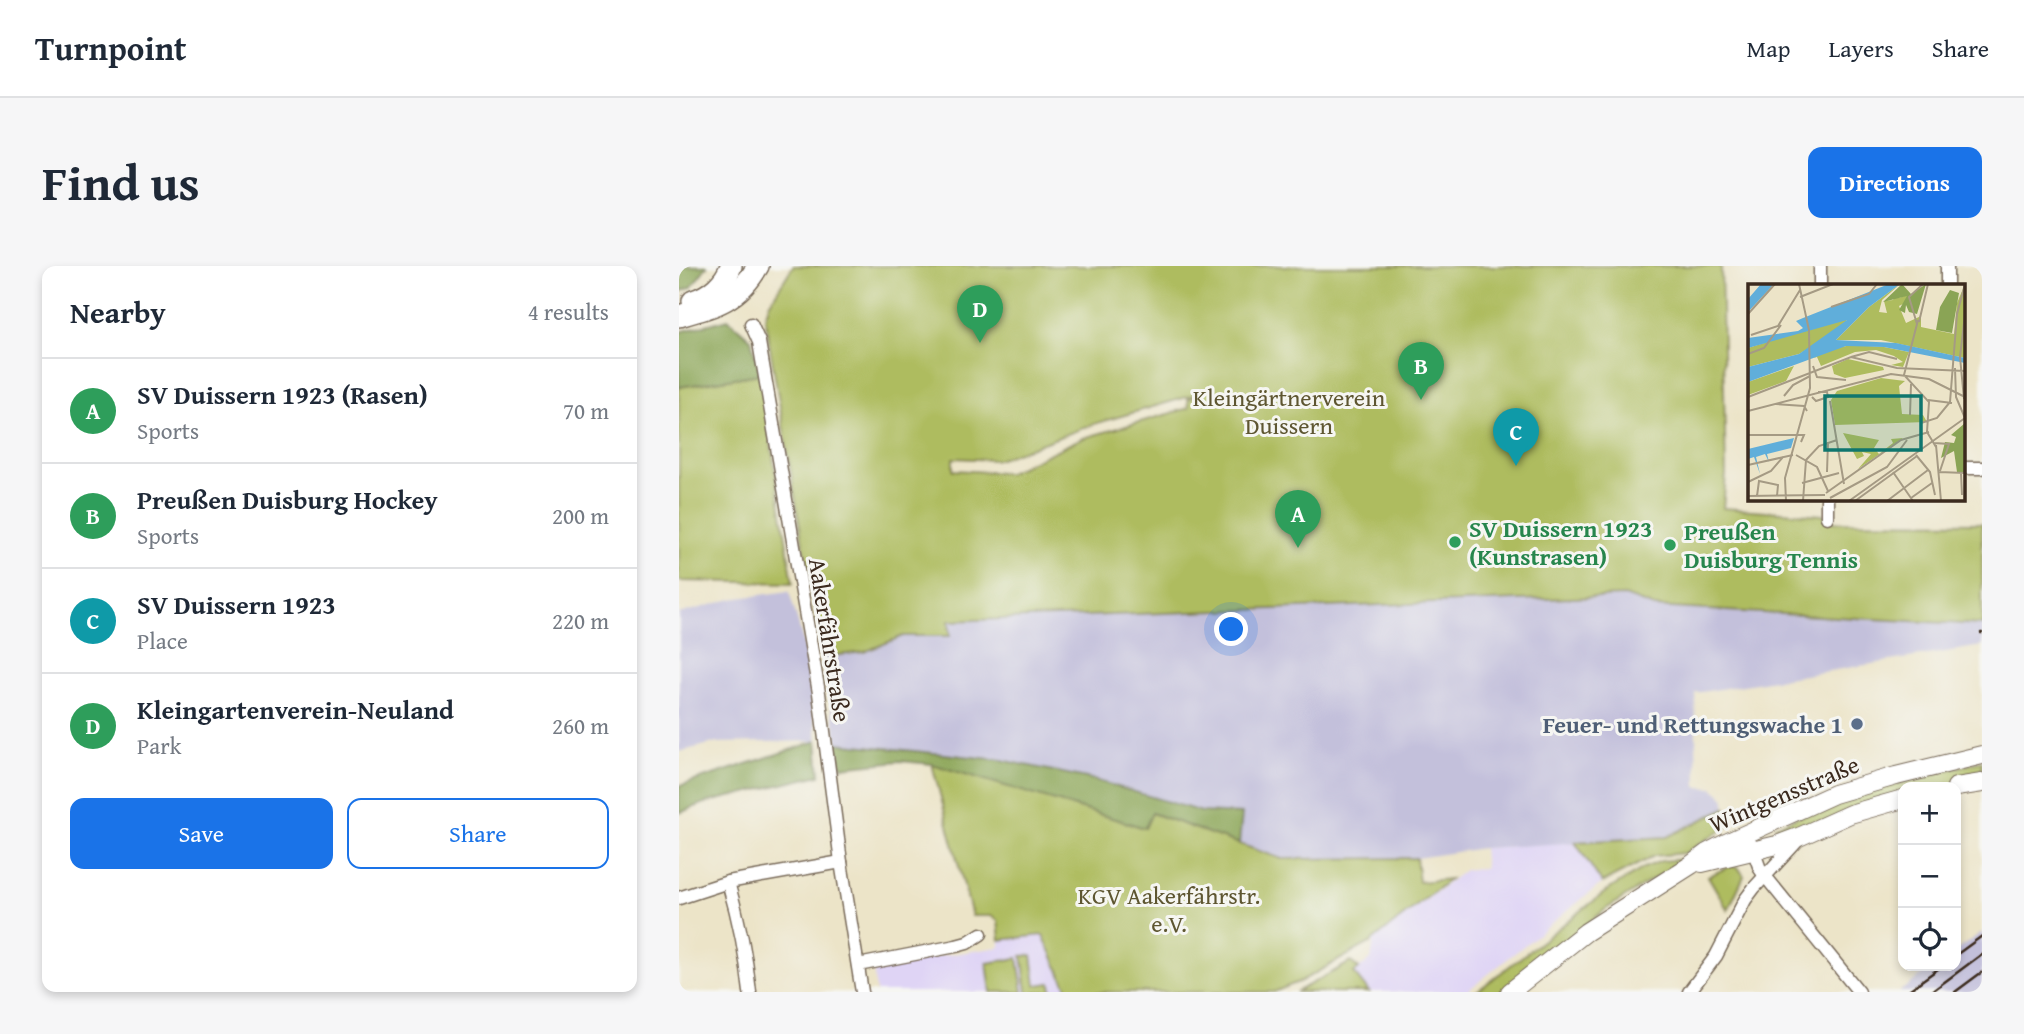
<!DOCTYPE html>
<html lang="en">
<head>
<meta charset="utf-8">
<style>
  body { margin:0; font-family:"Gentium Book Plus",serif; background:#f6f6f7; color:#1f2937 }
  .controls { position:absolute; right:21px; bottom:21px; display:grid; overflow:hidden; border-radius:14px; box-shadow:0 4px 10px #0003 }
  .controls button { width:63px; height:63px; display:grid; place-items:center; padding:0; border:0; border-bottom:2px solid #e0e1e3; background:#fff; color:#1f2937; font:35px sans-serif }
  .you { position:absolute; left:553px; top:364px; width:24px; height:24px; margin:-18px; border:5px solid #fff; border-radius:50%; background:#1a73e8; box-shadow:0 0 0 10px #1a73e833 }
  .badge { display:grid; place-items:center; width:46px; height:46px; border-radius:50%; background:#1a73e8; color:#fff; font-size:23px; font-weight:700 }
  .pin { position:absolute; translate:-50% -58px; filter:drop-shadow(0 2px 4px #0008) }
  .pin::after { content:''; position:absolute; top:37px; width:24px; height:21px; background:inherit; clip-path:polygon(0 0,100% 0,50% 100%) }
  .list { margin:0; padding:0; list-style:none }
  h2 { display:flex; justify-content:space-between; align-items:center; height:91px; margin:0; padding:0 28px; font-size:30px }
  h2 small { font-size:23px; font-weight:400; color:#747a83 }
  .list li { display:grid; grid-template-columns:46px 1fr auto; gap:21px; align-items:center; box-sizing:border-box; height:105px; padding:0 28px; border-top:2px solid #e0e1e3 }
  .list b { display:block; font-size:26px; white-space:nowrap }
  .list p { margin:0; font-size:23px; white-space:nowrap; color:#747a83 }
  .list em { font-size:23px; font-style:normal; color:#747a83 }
  .actions { display:flex; gap:14px; padding:21px 28px }
  .actions a { flex:1; padding:16px 0; border:2px solid #1a73e8; border-radius:14px; text-align:center; font-size:24px; color:#1a73e8 }
  .actions .main { background:#1a73e8; color:#fff }
  .icon { flex:none; width:38px; height:38px; fill:none; stroke:currentColor; stroke-width:2; stroke-linecap:round; stroke-linejoin:round }
  .map { position:relative; flex:none; width:1303px; height:726px; overflow:hidden; border-radius:14px }
  header { display:flex; align-items:center; gap:42px; box-sizing:border-box; height:98px; padding:0 35px; background:#fff; border-bottom:2px solid #e0e1e3 }
  header strong { font-size:33px }
  nav { display:flex; gap:38px; margin-inline-start:auto; font-size:24px }
  .intro { display:flex; align-items:center; justify-content:space-between; box-sizing:border-box; height:168px; padding:0 42px }
  h1 { margin:0; font-size:49px }
  .button { padding:18px 32px; border-radius:14px; background:#1a73e8; color:#fff; font-size:24px; font-weight:700 }
  main { display:flex; gap:42px; padding:0 42px }
  aside { flex:1; background:#fff; border-radius:14px; box-shadow:0 4px 10px #0003 }
  .map>svg:first-child { display:block }
  .built { fill:#dfd4f5 }
  .industrial { fill:#c3c0db }
  .green { fill:#aebc5e; stroke:#74733e; stroke-width:2; fill-rule:evenodd }
  .forest { fill:#8aa455; stroke:#62673a; stroke-width:2 }
  .lines { fill:none; stroke-linecap:round; stroke-linejoin:round }
  .street-casing { stroke:#796b5a; stroke-width:15 }
  .secondary-casing { stroke:#796b5a; stroke-width:20 }
  .highway-casing { stroke:#796b5a; stroke-width:24 }
  .street { stroke:#fff; stroke-width:12 }
  .secondary { stroke:#fff; stroke-width:18 }
  .highway { stroke:#fff; stroke-width:21 }
  .rail { stroke:#3b2a1e; stroke-width:2.5 }
  .leisure-dot { fill:#2e9e5b; stroke:#f6f6f2; stroke-width:2.5 }
  .service-dot { fill:#5c6f8a; stroke:#f6f6f2; stroke-width:2.5 }
  .labels { text-anchor:middle; dominant-baseline:central; stroke-width:6; stroke-linejoin:round; paint-order:stroke }
  .park-label { font-size:24px; fill:#5e5631; stroke:#f6f6f2 }
  .leisure-label { font-size:24px; font-weight:bold; fill:#27864d; stroke:#f6f6f2; text-anchor:start }
  .street-label { font-size:24px; fill:#3b2a1e; stroke:#f6f6f2 }
  .service-label { font-size:24px; font-weight:bold; fill:#4e5e75; stroke:#f6f6f2; text-anchor:end }
  .inset-road { fill:none; stroke:#a59a84; stroke-width:2 }
  .view { fill:#0f766e; fill-opacity:0.15; stroke:#0f766e; stroke-width:3.5 }
  .inset-edge { fill:none; stroke:#3b2a1e; stroke-width:3.5 }
</style>
</head>
<body>
<header>
<strong>Turnpoint</strong>
<nav><a>Map</a><a>Layers</a><a>Share</a></nav>
</header>
<div class="intro"><h1>Find us</h1><a class="button">Directions</a></div>
<main>
<aside>
<h2>Nearby<small>4 results</small></h2>
<ul class="list">
<li><span class="badge" style="background:#2e9e5b">A</span><div><b>SV Duissern 1923 (Rasen)</b><p>Sports</p></div><em>70 m</em></li>
<li><span class="badge" style="background:#2e9e5b">B</span><div><b>Preußen Duisburg Hockey</b><p>Sports</p></div><em>200 m</em></li>
<li><span class="badge" style="background:#0f9aa8">C</span><div><b>SV Duissern 1923</b><p>Place</p></div><em>220 m</em></li>
<li><span class="badge" style="background:#2e9e5b">D</span><div><b>Kleingartenverein-Neuland</b><p>Park</p></div><em>260 m</em></li>
</ul>
<div class="actions"><a class="main">Save</a><a>Share</a></div>
</aside>
<div class="map">
<svg width="1303" height="726" viewBox="0 0 1303 726">
  <rect width="100%" height="100%" fill="#f6f6f2"/>
  <filter id="ink" filterUnits="userSpaceOnUse"><feTurbulence type="fractalNoise" baseFrequency=".0143" numOctaves="2"/><feDisplacementMap in="SourceGraphic" scale="14" xChannelSelector="R" yChannelSelector="G"/><feConvolveMatrix kernelMatrix="1 2 1 2 8 2 1 2 1" color-interpolation-filters="sRGB"/></filter>
  <filter id="wash" filterUnits="userSpaceOnUse"><feTurbulence type="fractalNoise" baseFrequency=".00686" numOctaves="4" result="noise"/><feDisplacementMap in="SourceGraphic" scale="28" xChannelSelector="R" yChannelSelector="G"/><feGaussianBlur stdDeviation="1.57" result="paint"/><feColorMatrix in="noise" values="0 0 0 0 0 0 0 0 0 0 0 0 0 0 0 0 0 1.4 0 .05"/><feComposite in="paint" operator="in"/></filter>
  <g filter="url(#wash)">
    <rect width="100%" height="100%" fill="#ece4c8"/>
    <!-- built -->
    <g class="built">
      <polygon points="896,576 923,617 787,726 690,726 675,706 692,694 695,674 786,604 806,602 804,582"/>
      <polygon points="364,669 390,726 197,726 194,700 321,681 321,674"/>
    </g>
    <!-- industrial -->
    <g class="industrial">
      <polygon points="110,325 128,389 138,475 35,477 0,486 0,348 53,333"/>
      <polygon points="946,330 975,341 1303,359 1303,380 1016,427 1018,521 1034,522 1045,531 1047,542 988,571 804,582 737,592 603,593 491,553 466,562 253,498 221,495 163,501 143,391 185,386 224,370 270,370 270,355"/>
      <polygon points="1303,666 1303,726 1220,726 1256,700 1277,700 1277,685"/>
    </g>
    <!-- green -->
    <g class="green">
      <path d="M 114,0 L 1042,0 L 1047,208 L 1044,242 L 1144,249 L 1151,255 L 1156,256 L 1303,257 L 1303,359 L 975,341 L 946,330 L 270,355 L 271,370 L 224,370 L 185,386 L 143,391 L 86,52 L 90,38 ZM 525,126 L 509,133 L 510,142 L 401,173 L 329,207 L 274,204 L 274,192 L 318,194 L 415,158 Z"/>
      <polygon points="81,108 114,317 0,315 0,121"/>
      <polygon points="1303,495 1303,512 1254,521 1224,521 1224,527 1101,575 1097,560 1158,533"/>
      <polygon points="253,498 466,562 472,547 603,593 737,592 740,616 771,613 691,677 622,715 595,726 390,726 364,669 321,674 319,655 312,650 293,650"/>
      <polygon points="1047,542 1052,558 1006,587 975,590 923,617 896,576 988,571"/>
      <polygon points="1006,593 927,643 822,726 797,726 929,624 965,602 982,595"/>
      <polygon points="1052,600 1059,601 1065,610 1049,644 1029,610"/>
      <polygon points="353,689 357,719 372,717 373,726 348,726 343,690"/>
      <polygon points="339,692 344,726 312,726 308,697"/>
      <polygon points="672,696 680,703 675,707 690,726 617,726"/>
    </g>
    <!-- forest -->
    <g class="forest">
      <polygon points="0,0 28,0 12,22 0,26"/>
      <polygon points="49,53 72,73 81,108 0,121 0,66"/>
      <polygon points="138,475 141,509 26,537 0,547 0,520"/>
      <polygon points="157,477 323,494 412,513 523,546 563,548 560,578 473,547 466,562 253,498 221,495 163,501"/>
    </g>
  </g>
  <g filter="url(#ink)">
    <g class="lines">
      <!-- street casing -->
      <g class="street-casing">
        <g id="street">
          <polyline points="1141,0 1141,19"/>
          <polyline points="1268,19 1268,0"/>
          <polyline points="72,58 80,76 140,427 162,596 183,726"/>
          <polyline points="1284,202 1303,202"/>
          <polyline points="1148,251 1148,233"/>
          <polyline points="1072,578 1081,603 1086,610 1180,726"/>
          <path d="M 49,616 C 60,654 67,687 71,726"/>
          <polyline points="0,632 49,616 162,596"/>
          <polyline points="179,699 277,680 288,677 302,668"/>
          <polyline points="1010,726 1037,690 1066,634 1075,622 1122,571"/>
        </g>
      </g>
      <!-- secondary casing -->
      <g class="secondary-casing">
        <g id="secondary">
          <polyline points="1277,521 1303,517"/>
          <polyline points="1023,597 1098,579 1122,570 1171,548 1224,533"/>
          <polyline points="831,726 907,666 1012,599 1028,587 1047,577 1155,528 1217,510 1303,489"/>
        </g>
      </g>
      <!-- highway casing -->
      <g class="highway-casing">
        <g id="highway">
          <path d="M 14,35 C 31,30 46,17 52,0"/>
          <path d="M 0,50 C 36,40 60,34 79,0"/>
        </g>
      </g>
      <!-- street -->
      <use href="#street" class="street"/>
      <!-- secondary -->
      <use href="#secondary" class="secondary"/>
      <!-- highway -->
      <use href="#highway" class="highway"/>
      <!-- rail -->
      <g class="rail">
        <polyline points="1302,367 1303,367"/>
        <polyline points="1277,689 1303,670"/>
        <polyline points="1227,726 1263,700"/>
        <polyline points="1252,726 1303,688"/>
        <polyline points="1276,726 1303,706"/>
        <polyline points="1301,726 1303,725"/>
      </g>
    </g>
  </g>
  <!-- markers -->
  <g class="leisure-dot">
    <circle cx="776" cy="276" r="7"/>
    <circle cx="991" cy="279" r="7"/>
  </g>
  <circle class="service-dot" cx="1178" cy="458" r="7"/>
  <g class="labels">
    <!-- park labels -->
    <g class="park-label">
      <text x="610" y="131">Kleingärtnerverein<tspan x="610" dy="28">Duissern</tspan></text>
      <text x="490" y="629">KGV Aakerfährstr.<tspan x="490" dy="28">e.V.</tspan></text>
    </g>
    <!-- leisure labels -->
    <g class="leisure-label">
      <text x="790" y="262">SV Duissern 1923<tspan x="790" dy="28">(Kunstrasen)</tspan></text>
      <text x="1005" y="265">Preußen<tspan x="1005" dy="28">Duisburg Tennis</tspan></text>
    </g>
    <!-- street labels -->
    <g class="street-label">
      <text transform="translate(151 374) rotate(81)">Aakerfährstraße</text>
      <text transform="translate(1105 528) rotate(-23)">Wintgensstraße</text>
    </g>
    <!-- service labels -->
    <g class="service-label">
      <text x="1164" y="458">Feuer- und Rettungswache 1</text>
    </g>
  </g>
  <!-- overview -->
  <g transform="translate(1069 18)">
    <rect width="217" height="217" fill="#ece4c8"/>
    <path d="M 152,0 L 134,16 L 131,28 L 139,29 L 136,17 L 145,16 L 150,6 L 151,14 L 159,11 L 159,18 L 151,22 L 158,39 L 173,32 L 173,43 L 206,50 L 209,19 L 217,0 L 217,74 L 133,56 L 88,56 L 121,23 ZM 96,34 L 99,37 L 79,53 L 51,70 L 0,83 L 0,64 ZM 104,61 L 136,63 L 161,68 L 155,83 L 143,81 L 155,78 L 146,72 L 128,66 L 107,68 L 73,82 L 69,73 L 65,74 L 82,65 ZM 100,75 L 135,83 L 136,86 L 97,94 L 86,90 L 84,82 ZM 46,82 L 38,97 L 0,111 L 0,98 ZM 133,94 L 157,97 L 151,102 L 154,130 L 175,131 L 179,138 L 87,141 L 83,116 L 89,107 ZM 95,149 L 131,156 L 126,164 L 131,170 L 145,159 L 143,155 L 155,154 L 110,185 L 123,170 L 114,168 L 116,172 L 109,175 Z" fill="#aebc5e"/>
    <path d="M 154,0 L 163,10 L 178,0 L 169,30 L 161,28 L 158,21 L 157,29 L 151,26 L 159,12 L 135,18 ZM 202,6 L 211,9 L 204,49 L 188,46 L 192,23 ZM 217,139 L 217,188 L 209,188 L 206,167 L 193,174 L 197,158 L 206,159 L 208,153 L 203,151 Z" fill="#8aa455"/>
    <path d="M 13,0 L 26,0 L 0,28 L 0,15 ZM 141,0 L 152,0 L 121,23 L 88,56 L 148,59 L 217,74 L 217,79 L 136,63 L 98,62 L 0,98 L 0,83 L 51,70 L 99,36 L 0,64 L 0,54 L 50,47 L 55,44 L 48,37 L 55,34 ZM 46,154 L 43,164 L 19,170 L 21,178 L 17,170 L 8,173 L 12,190 L 6,173 L 0,175 L 0,165 Z" fill="#60aeda"/>
    <path class="inset-road" d="M 52,13 L 85,0M 83,23 L 121,10 L 129,0M 0,30 L 27,0M 170,36 L 156,91 L 181,118 L 179,148 L 188,163M 171,38 L 180,0M 169,40 L 161,13 L 175,0M 3,51 L 30,42 L 52,6M 0,70 L 16,64 L 33,41M 103,73 L 121,68 L 149,75M 65,82 L 69,93 L 98,96M 36,112 L 45,101 L 62,92M 0,113 L 103,73 L 149,84 L 217,87M 64,113 L 68,117 L 80,113 L 79,108 L 70,108M 216,115 L 212,73 L 217,30M 180,116 L 204,119M 82,117 L 96,200M 28,120 L 56,122 L 59,127M 0,127 L 143,90 L 181,95 L 217,113M 162,131 L 163,100M 173,139 L 189,134 L 202,118 L 209,30 L 217,0M 0,151 L 56,151 L 53,158M 186,159 L 201,160 L 192,187M 188,161 L 193,217M 48,171 L 69,183 L 80,207M 168,171 L 182,188 L 187,211M 0,181 L 45,171M 79,188 L 80,158M 145,188 L 165,217M 191,188 L 217,189M 213,189 L 214,211M 0,198 L 23,187 L 35,173M 54,199 L 91,189M 78,209 L 153,156 L 181,148M 0,212 L 77,211M 9,212 L 11,197 L 30,201 L 29,212M 82,214 L 139,183 L 159,156M 163,214 L 184,199M 38,217 L 37,194 L 62,104 L 61,46 L 51,0M 55,217 L 58,176 L 71,162 L 89,156M 101,217 L 217,134 L 208,113 L 207,84M 107,217 L 169,172M 139,217 L 180,186"/>
    <path class="view" d="M 77,112 L 173,112 L 173,166 L 77,166 Z"/>
    <rect width="217" height="217" class="inset-edge"/>
  </g>
</svg>
<div class="controls">
<button>+</button>
<button>−</button>
<button><svg class="icon" aria-label="locate" viewBox="0 0 24 24"><circle cx="12" cy="12" r="6"/><path d="M12 2v4M12 18v4M2 12h4M18 12h4"/></svg></button>
</div>
<div class="you"></div>
<div class="pin badge" style="left:619px;top:282px;background:#2e9e5b">A</div>
<div class="pin badge" style="left:742px;top:134px;background:#2e9e5b">B</div>
<div class="pin badge" style="left:837px;top:200px;background:#0f9aa8">C</div>
<div class="pin badge" style="left:301px;top:77px;background:#2e9e5b">D</div>
</div>
</main>
</body>
</html>
